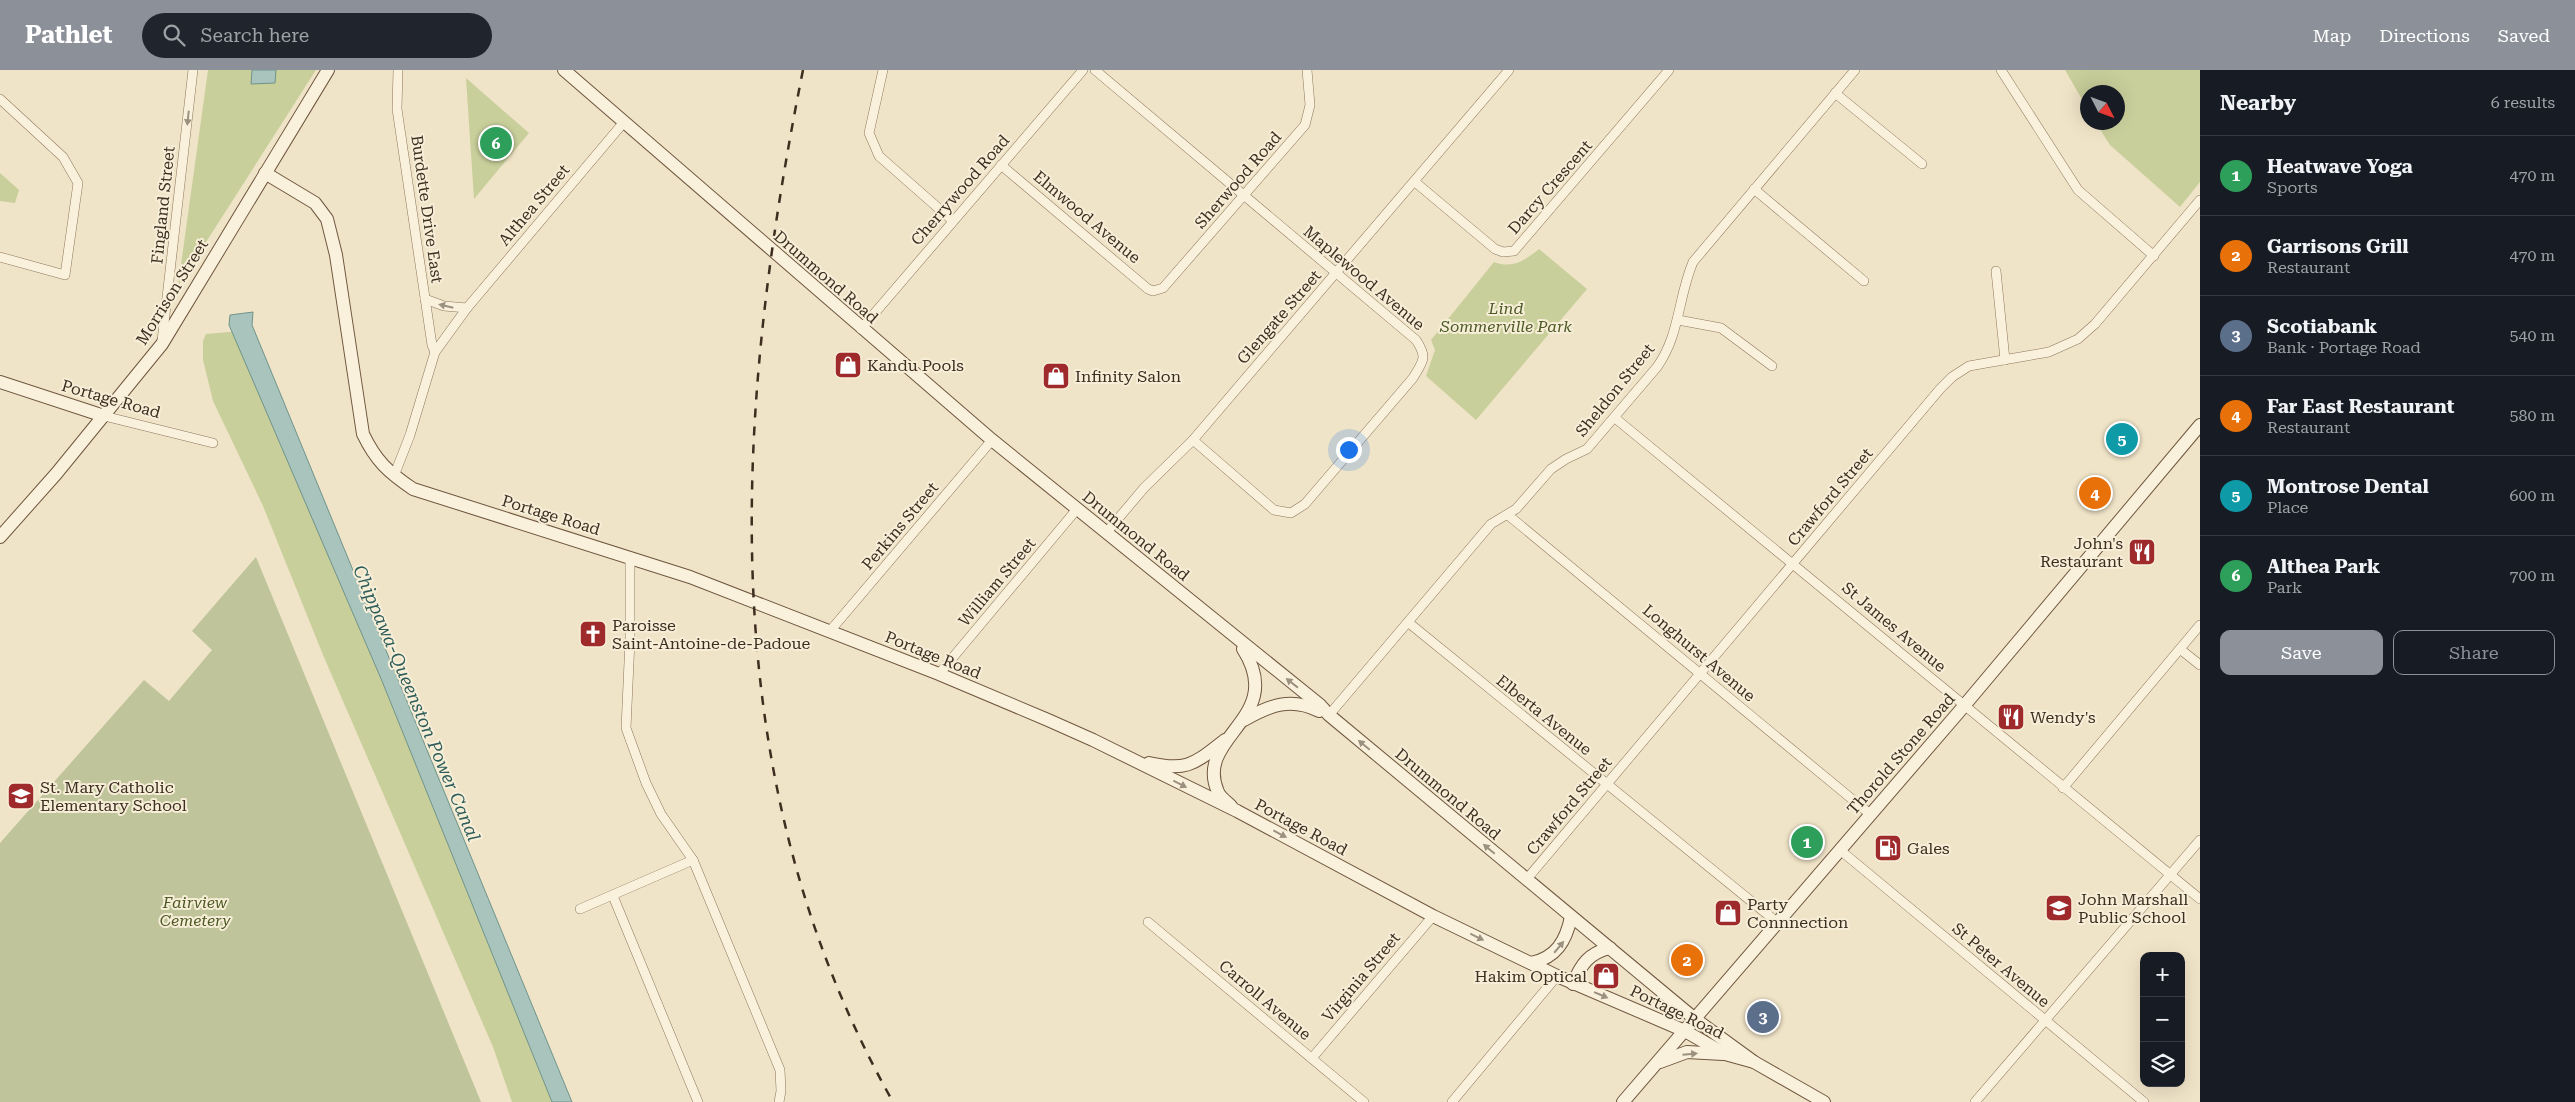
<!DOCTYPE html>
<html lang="en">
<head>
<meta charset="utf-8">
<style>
  body { margin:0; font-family:"Roboto Serif",serif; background:#20242c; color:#f1f3f6 }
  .controls { position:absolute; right:15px; bottom:15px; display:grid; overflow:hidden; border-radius:10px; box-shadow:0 5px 20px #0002 }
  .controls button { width:45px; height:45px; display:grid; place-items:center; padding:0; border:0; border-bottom:1px solid #363941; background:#171b24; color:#f1f3f6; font:25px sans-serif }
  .compass { position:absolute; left:2080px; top:15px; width:45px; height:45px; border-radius:50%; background:#171b24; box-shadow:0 5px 20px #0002; rotate:132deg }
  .you { position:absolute; left:1348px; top:379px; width:18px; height:18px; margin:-12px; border:4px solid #fff; border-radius:50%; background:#1a73e8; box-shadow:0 0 0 8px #1a73e833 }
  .badge { display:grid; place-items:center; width:32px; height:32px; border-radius:50%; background:#8c9099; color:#fff; font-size:16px; font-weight:700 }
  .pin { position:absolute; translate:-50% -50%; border:2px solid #fff; box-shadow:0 1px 5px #0006 }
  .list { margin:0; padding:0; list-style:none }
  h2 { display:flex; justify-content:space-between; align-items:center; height:65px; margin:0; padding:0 20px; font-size:21px }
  h2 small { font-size:16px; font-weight:400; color:#9ea1a6 }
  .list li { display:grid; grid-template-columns:32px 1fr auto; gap:15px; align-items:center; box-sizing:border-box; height:80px; padding:0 20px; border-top:1px solid #363941 }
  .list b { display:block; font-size:19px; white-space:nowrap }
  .list p { margin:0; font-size:16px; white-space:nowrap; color:#9ea1a6 }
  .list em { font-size:16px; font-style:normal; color:#9ea1a6 }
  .actions { display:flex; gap:10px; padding:15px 20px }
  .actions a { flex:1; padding:11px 0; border:1px solid #8c9099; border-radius:10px; text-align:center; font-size:18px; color:#8c9099 }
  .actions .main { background:#8c9099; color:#fff }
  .icon { flex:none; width:28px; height:28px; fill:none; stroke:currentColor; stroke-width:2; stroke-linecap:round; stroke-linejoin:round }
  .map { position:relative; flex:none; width:2200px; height:1032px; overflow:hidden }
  header { display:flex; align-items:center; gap:30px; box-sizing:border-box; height:70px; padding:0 25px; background:#8c9099; color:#fff }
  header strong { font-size:24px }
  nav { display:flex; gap:28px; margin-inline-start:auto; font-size:18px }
  .search { width:350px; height:45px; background:#20242c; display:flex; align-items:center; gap:12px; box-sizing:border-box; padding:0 18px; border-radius:28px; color:#9ea1a6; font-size:19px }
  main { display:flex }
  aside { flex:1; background:#171b24 }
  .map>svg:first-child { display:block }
  .green { fill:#c9cf9b }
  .cemetery { fill:#bfc49a }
  .water { fill:#a9c4bc; stroke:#6f938a }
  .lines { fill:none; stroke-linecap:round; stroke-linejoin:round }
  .street-casing { stroke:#8d765c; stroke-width:10 }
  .secondary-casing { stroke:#6f573f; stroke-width:14 }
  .street { stroke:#faf1dc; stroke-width:9 }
  .secondary { stroke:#faf1dc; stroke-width:12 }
  .rail { stroke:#3d2e20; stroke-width:2.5; stroke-dasharray:9 9; stroke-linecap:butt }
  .oneway { fill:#9c907e }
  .labels { text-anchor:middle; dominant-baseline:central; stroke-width:4; stroke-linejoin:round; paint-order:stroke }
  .street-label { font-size:16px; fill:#3d2e20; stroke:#f7eed8 }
  .park-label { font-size:16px; font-style:italic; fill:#4d5a26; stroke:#f7eed8 }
  .poi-label { font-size:16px; fill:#3d2e20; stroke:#f7eed8; text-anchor:start }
  .water-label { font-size:18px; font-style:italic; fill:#2f5d5a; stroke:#f7eed8 }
</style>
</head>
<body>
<header>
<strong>Pathlet</strong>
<div class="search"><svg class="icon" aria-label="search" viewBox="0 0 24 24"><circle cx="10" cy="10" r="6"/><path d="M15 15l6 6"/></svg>Search here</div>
<nav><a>Map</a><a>Directions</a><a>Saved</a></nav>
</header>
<main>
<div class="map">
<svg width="2200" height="1032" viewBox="0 0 2200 1032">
  <rect width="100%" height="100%" fill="#f0e4c8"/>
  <!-- green -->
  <g class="green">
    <polygon points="208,0 316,0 178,216"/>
    <polygon points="2065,0 2200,0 2200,112 2180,137 2110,75 2096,53 2118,52 2118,22 2088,22 2087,38"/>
    <polygon points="466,8 529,63 474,129"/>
    <polygon points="0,103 19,120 15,133 0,131"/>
    <path d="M 1539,179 L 1587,219 L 1476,350 L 1426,306 L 1435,280 L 1431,270 L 1494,192 C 1513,199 1524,191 1539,179 Z"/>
    <polygon points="241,261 557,1032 512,1032 493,977 323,585 263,436 213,331 203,290 203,271 206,264"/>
  </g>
  <!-- cemetery -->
  <polygon class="cemetery" points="256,487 481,1032 0,1032 0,773 144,610 169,631 212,580 192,561"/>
  <!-- water -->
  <g class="water">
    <polygon points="252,0 276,0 275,13 251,14"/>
    <polygon points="253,242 252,255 572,1032 552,1032 382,611 229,255 230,245"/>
  </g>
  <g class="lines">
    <!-- street casing -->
    <g class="street-casing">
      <g id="street">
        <polyline points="398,0 397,39 432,275 435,282"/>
        <polyline points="883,0 869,63 879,86 953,151"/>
        <path d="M 1095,0 L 1416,270 C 1428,288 1423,291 1413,308 L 1305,434 L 1291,443 L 1274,440 L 1193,370"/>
        <polyline points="2001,0 2078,120 2154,186"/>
        <polyline points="1835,23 1922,94"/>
        <polyline points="0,29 63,87 78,113 65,205 0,187"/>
        <polyline points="1001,95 1148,219 1153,221 1163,218 1305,55 1310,35 1307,0"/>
        <polyline points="1415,112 1495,179 1503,182 1514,181 1669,0"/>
        <polyline points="1754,119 1864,211"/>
        <polyline points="1996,201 2005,290"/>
        <polyline points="425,229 444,236 467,238"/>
        <polyline points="1678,250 1721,258 1772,296"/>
        <polyline points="861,259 1083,0"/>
        <polyline points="162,271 193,0"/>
        <polyline points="104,346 213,373"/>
        <polyline points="1615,348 2200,829"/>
        <polyline points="394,406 410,365 435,282 467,238 624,52"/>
        <polyline points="1508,445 1870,744"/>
        <polyline points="1106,463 1144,418 1193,370 1509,0"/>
        <polyline points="630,487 630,570 626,658 646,713 661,744 693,790 780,1000 781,1021 779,1032"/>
        <polyline points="1409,553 1778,853"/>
        <polyline points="830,561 992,370"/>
        <polyline points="2180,579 2200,595"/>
        <polyline points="939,604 1077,439"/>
        <path d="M 1329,645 L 1491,454 L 1516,439 L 1551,399 L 1566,389 L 1587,379 L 1657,297 C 1680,265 1678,227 1693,192 L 1855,0"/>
        <polyline points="2063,718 2200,555"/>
        <polyline points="1840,780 2144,1032"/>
        <polyline points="1526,810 1940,319 1952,307 1969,296 2049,282 2078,269 2095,254 2200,130"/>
        <polyline points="613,826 698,1032"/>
        <polyline points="580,839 693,790"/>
        <polyline points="1148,852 1364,1032"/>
        <polyline points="1312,988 1433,846"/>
        <polyline points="1452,1032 1557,906"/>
        <polyline points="1975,1032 2200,770"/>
      </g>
    </g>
    <!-- secondary casing -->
    <g class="secondary-casing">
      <g id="secondary">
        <polyline points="564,0 992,370 1320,635 1329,645 1695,949 1754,992 1824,1032"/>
        <path d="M 265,103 L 315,133 L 327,149 L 336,185 L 363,364 C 376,391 388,402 413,419 L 690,507 L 939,604 L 1048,650 L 1093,670 L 1237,741 L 1433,846 L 1557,906 L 1685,961 L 1725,984 L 1754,992"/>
        <polyline points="0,312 104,346"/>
        <polyline points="0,467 56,404 162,274 328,0"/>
        <path d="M 1244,650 C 1270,635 1291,627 1319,641"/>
        <path d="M 1149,693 C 1188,702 1195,693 1225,670"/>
        <path d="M 1231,736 C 1227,732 1220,727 1218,722 C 1193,666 1288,649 1243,579"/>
        <path d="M 1531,893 C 1556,888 1566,871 1571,847"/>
        <path d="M 1573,914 C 1581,894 1589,883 1610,878"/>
        <polyline points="1660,992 1687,982 1723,984"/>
        <polyline points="1623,1032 1958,643 2200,355"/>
      </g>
    </g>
    <!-- street -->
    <use href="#street" class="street"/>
    <!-- secondary -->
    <use href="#secondary" class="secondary"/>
    <!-- rail -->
    <path class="rail" d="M 803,0 C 733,350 711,709 893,1032"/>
  </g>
  <!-- one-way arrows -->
  <defs><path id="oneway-solid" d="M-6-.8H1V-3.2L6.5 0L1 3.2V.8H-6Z" transform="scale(1.25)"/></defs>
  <g class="oneway">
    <use href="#oneway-solid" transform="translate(188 48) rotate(96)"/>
    <use href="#oneway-solid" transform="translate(446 236) rotate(-167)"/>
    <use href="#oneway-solid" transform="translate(1292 613) rotate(-142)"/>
    <use href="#oneway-solid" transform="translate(1364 675) rotate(-140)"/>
    <use href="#oneway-solid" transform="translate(1180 714) rotate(27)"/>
    <use href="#oneway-solid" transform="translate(1280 764) rotate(28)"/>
    <use href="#oneway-solid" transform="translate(1489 779) rotate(-140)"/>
    <use href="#oneway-solid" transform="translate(1477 867) rotate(26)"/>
    <use href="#oneway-solid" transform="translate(1559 877) rotate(-50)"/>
    <use href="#oneway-solid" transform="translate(1601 925) rotate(23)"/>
    <use href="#oneway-solid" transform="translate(1690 984) rotate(-5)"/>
  </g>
  <!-- icons -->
  <defs>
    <g id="shop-square" transform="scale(1.4375)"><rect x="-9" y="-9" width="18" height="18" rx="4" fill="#9e2a2b" stroke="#f7eed8"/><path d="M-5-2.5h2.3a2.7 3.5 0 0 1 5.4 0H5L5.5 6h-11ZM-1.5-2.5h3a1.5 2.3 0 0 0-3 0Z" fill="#fff"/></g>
    <g id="restaurant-square" transform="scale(1.4375)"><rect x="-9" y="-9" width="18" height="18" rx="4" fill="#9e2a2b" stroke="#f7eed8"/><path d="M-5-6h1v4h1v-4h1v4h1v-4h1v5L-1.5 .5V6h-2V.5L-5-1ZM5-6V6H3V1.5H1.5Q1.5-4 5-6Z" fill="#fff"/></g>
    <g id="church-square" transform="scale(1.4375)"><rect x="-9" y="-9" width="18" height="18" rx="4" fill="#9e2a2b" stroke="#f7eed8"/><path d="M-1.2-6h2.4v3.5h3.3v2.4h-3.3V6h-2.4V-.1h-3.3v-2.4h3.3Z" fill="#fff"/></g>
    <g id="school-square" transform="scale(1.4375)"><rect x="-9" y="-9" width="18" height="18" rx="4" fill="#9e2a2b" stroke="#f7eed8"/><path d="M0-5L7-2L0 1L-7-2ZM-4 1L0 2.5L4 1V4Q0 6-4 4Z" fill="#fff"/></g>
    <g id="fuel-square" transform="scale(1.4375)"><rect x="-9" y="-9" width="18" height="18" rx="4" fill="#9e2a2b" stroke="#f7eed8"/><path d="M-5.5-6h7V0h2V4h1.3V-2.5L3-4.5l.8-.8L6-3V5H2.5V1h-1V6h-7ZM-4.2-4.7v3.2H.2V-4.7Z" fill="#fff"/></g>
  </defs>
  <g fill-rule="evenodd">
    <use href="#shop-square" x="848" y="295"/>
    <use href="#shop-square" x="1056" y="306"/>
    <use href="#restaurant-square" x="2142" y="482"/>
    <use href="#church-square" x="593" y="564"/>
    <use href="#restaurant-square" x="2011" y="647"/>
    <use href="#school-square" x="21" y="726"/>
    <use href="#fuel-square" x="1888" y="778"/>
    <use href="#school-square" x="2059" y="838"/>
    <use href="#shop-square" x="1728" y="843"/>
    <use href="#shop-square" x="1606" y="906"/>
  </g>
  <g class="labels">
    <!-- street labels -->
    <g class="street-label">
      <text transform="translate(1238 110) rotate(-49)">Sherwood Road</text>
      <text transform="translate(1550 117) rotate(-49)">Darcy Crescent</text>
      <text transform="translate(960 120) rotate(-49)">Cherrywood Road</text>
      <text transform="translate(163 135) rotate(-84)">Fingland Street</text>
      <text transform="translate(534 135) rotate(-50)">Althea Street</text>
      <text transform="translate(427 139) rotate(82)">Burdette Drive East</text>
      <text transform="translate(1087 147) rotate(40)">Elmwood Avenue</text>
      <text transform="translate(826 207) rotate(41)">Drummond Road</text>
      <text transform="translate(1364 208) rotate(40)">Maplewood Avenue</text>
      <text transform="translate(172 222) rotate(-58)">Morrison Street</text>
      <text transform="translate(1279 247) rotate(-49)">Glengate Street</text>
      <text transform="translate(1615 320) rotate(-51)">Sheldon Street</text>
      <text transform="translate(111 329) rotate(16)">Portage Road</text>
      <text transform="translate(1830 427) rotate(-50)">Crawford Street</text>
      <text transform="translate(551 445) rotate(17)">Portage Road</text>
      <text transform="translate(900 456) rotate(-50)">Perkins Street</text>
      <text transform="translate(1136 466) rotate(39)">Drummond Road</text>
      <text transform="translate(997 512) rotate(-50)">William Street</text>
      <text transform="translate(1894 557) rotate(40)">St James Avenue</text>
      <text transform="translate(1699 583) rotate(40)">Longhurst Avenue</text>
      <text transform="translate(933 585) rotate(22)">Portage Road</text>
      <text transform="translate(1544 645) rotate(39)">Elberta Avenue</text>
      <text transform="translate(1901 684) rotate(-49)">Thorold Stone Road</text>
      <text transform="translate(1448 724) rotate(40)">Drummond Road</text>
      <text transform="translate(1569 736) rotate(-50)">Crawford Street</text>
      <text transform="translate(1301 757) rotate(28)">Portage Road</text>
      <text transform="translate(2001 895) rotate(40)">St Peter Avenue</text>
      <text transform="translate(1361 907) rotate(-50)">Virginia Street</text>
      <text transform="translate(1265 930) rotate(40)">Carroll Avenue</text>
      <text transform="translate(1677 942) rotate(26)">Portage Road</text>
    </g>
    <!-- park labels -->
    <g class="park-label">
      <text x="1506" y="238">Lind<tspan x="1506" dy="18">Sommerville Park</tspan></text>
      <text x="195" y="832">Fairview<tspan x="195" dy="18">Cemetery</tspan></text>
    </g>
    <!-- poi labels -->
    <g class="poi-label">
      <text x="867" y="295">Kandu Pools</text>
      <text x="1075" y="306">Infinity Salon</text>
      <text x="2123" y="473" text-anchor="end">John's<tspan x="2123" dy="18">Restaurant</tspan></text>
      <text x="612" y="555">Paroisse<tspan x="612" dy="18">Saint-Antoine-de-Padoue</tspan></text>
      <text x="2030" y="647">Wendy's</text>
      <text x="40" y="717">St. Mary Catholic<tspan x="40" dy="18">Elementary School</tspan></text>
      <text x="1907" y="778">Gales</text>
      <text x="2078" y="829">John Marshall<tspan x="2078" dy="18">Public School</tspan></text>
      <text x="1747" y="834">Party<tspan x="1747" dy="18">Connnection</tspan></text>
      <text x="1587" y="906" text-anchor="end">Hakim Optical</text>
    </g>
    <!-- water labels -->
    <g class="water-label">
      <text transform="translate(417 633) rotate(67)">Chippawa-Queenston Power Canal</text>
    </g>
  </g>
</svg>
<div class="controls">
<button>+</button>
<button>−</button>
<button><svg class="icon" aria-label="layers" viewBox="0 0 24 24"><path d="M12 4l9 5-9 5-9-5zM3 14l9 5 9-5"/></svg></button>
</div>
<svg class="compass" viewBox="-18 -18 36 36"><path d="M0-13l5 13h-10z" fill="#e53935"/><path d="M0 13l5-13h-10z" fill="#9ea1a6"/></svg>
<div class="you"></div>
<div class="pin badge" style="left:1807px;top:772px;background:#2e9e5b">1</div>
<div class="pin badge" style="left:1687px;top:890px;background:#e8710a">2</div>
<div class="pin badge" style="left:1763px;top:947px;background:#5c6f8a">3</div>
<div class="pin badge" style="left:2095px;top:423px;background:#e8710a">4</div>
<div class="pin badge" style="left:2122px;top:369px;background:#0f9aa8">5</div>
<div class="pin badge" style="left:496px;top:73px;background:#2e9e5b">6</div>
</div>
<aside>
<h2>Nearby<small>6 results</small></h2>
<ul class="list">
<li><span class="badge" style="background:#2e9e5b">1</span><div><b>Heatwave Yoga</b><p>Sports</p></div><em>470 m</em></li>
<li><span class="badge" style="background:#e8710a">2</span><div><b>Garrisons Grill</b><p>Restaurant</p></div><em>470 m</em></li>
<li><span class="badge" style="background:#5c6f8a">3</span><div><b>Scotiabank</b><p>Bank · Portage Road</p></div><em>540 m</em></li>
<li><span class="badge" style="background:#e8710a">4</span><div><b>Far East Restaurant</b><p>Restaurant</p></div><em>580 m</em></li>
<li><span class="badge" style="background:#0f9aa8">5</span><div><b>Montrose Dental</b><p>Place</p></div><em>600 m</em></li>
<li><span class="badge" style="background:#2e9e5b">6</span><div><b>Althea Park</b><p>Park</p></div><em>700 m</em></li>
</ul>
<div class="actions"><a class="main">Save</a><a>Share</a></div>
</aside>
</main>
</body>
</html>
